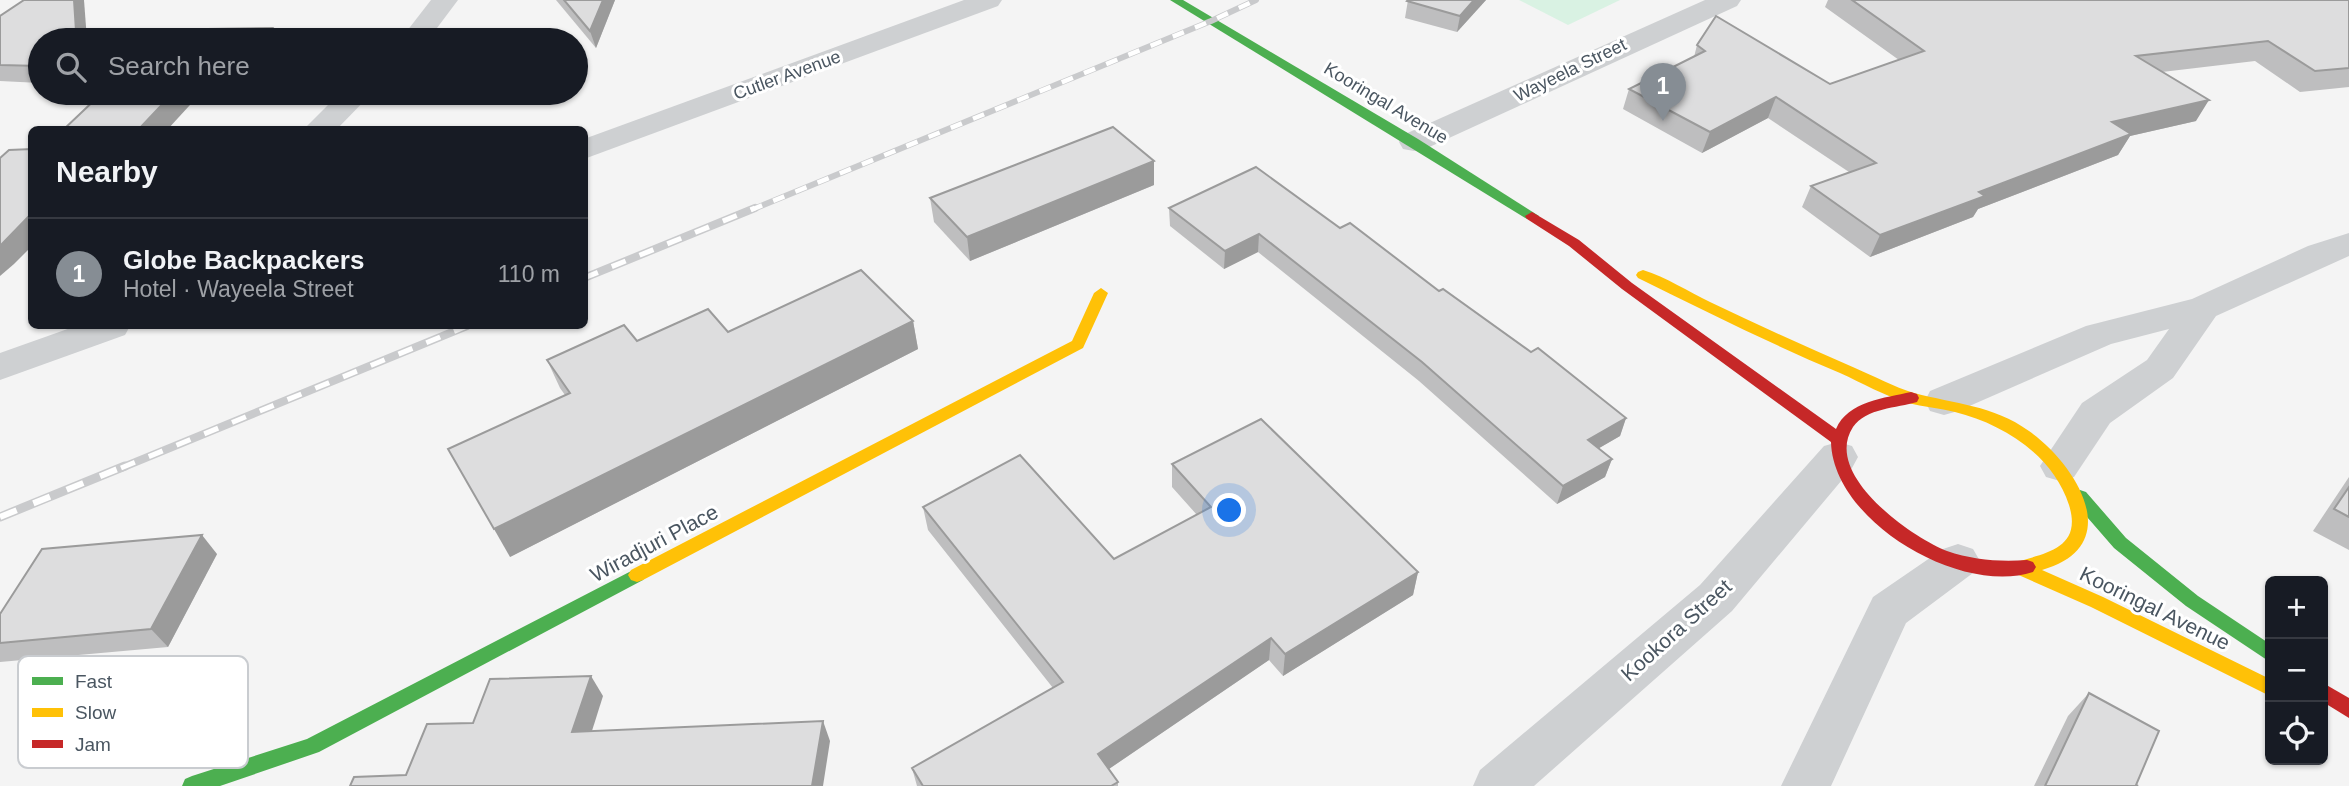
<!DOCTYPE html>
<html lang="en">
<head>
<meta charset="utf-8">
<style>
  body { margin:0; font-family:Arial,sans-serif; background:#20242c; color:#f1f3f6 }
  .controls { position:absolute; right:21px; bottom:21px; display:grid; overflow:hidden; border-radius:10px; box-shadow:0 2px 5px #0004 }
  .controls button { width:63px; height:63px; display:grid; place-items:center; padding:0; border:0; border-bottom:2px solid #363941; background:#171b24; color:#f1f3f6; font:35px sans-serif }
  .you { position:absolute; left:1230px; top:511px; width:24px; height:24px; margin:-18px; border:5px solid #fff; border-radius:50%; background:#1a73e8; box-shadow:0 0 0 10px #1a73e833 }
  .badge { display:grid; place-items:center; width:46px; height:46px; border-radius:50%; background:#868d94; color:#fff; font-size:23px; font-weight:700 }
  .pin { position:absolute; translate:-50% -58px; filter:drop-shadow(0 2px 4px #0008) }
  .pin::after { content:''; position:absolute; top:37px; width:24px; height:21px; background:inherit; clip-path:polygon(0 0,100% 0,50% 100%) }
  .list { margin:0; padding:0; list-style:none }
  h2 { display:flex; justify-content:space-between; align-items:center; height:91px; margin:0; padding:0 28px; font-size:30px }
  h2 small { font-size:23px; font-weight:400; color:#9ea1a6 }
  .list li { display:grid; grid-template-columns:46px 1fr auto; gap:21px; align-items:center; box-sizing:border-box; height:112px; padding:0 28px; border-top:2px solid #363941 }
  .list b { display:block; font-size:26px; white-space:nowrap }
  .list p { margin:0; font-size:23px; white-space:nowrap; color:#9ea1a6 }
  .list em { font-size:23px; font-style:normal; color:#9ea1a6 }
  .icon { flex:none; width:38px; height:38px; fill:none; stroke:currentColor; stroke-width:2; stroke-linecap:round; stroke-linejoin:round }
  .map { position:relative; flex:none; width:2349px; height:786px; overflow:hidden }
  .search { position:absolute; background:#171b24; box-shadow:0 2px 5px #0004; left:28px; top:28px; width:560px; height:77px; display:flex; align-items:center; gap:18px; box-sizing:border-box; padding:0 24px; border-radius:38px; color:#9ea1a6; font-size:26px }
  .panel { position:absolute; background:#171b24; box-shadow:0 2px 5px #0004; left:28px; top:126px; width:560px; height:203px; border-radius:10px }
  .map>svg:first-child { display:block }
  .green { fill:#d9f2e3 }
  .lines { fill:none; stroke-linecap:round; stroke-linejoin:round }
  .street { fill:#ced0d2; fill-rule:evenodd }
  .fast { fill:#4caf50; fill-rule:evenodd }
  .slow { fill:#ffc107; fill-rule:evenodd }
  .jam { fill:#c62828; fill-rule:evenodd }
  .rail-far2-casing { stroke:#c9cacc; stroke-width:6 }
  .rail-far1-casing { stroke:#c9cacc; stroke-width:8 }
  .rail-casing { stroke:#c9cacc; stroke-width:9 }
  .rail-far2 { stroke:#fff; stroke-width:4.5; stroke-dasharray:12; stroke-linecap:butt }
  .rail-far1 { stroke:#fff; stroke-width:5; stroke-dasharray:15; stroke-linecap:butt }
  .rail { stroke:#fff; stroke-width:6; stroke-dasharray:18; stroke-linecap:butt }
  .wall { fill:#bebebf }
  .shaded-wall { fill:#9b9b9b }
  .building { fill:#ddddde; stroke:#9b9b9b; stroke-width:2 }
  .labels { text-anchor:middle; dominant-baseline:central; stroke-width:6; stroke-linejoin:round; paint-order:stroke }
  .far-street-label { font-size:18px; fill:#4a5661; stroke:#fff }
  .street-label { font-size:21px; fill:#4a5661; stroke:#fff }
  .key { fill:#fff; stroke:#c9ccd0; stroke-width:2 }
  .key-label { font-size:19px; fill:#4a5661 }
</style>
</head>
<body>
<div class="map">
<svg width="2349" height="786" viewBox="0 0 2349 786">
  <rect width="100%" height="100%" fill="#f4f4f4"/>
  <!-- green -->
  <polygon class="green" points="1519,0 1620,0 1568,25"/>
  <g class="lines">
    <!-- street -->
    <g class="street">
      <polygon points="431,0 458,0 428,40 400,40"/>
      <polygon points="964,0 1002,0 998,6 584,159 584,139"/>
      <polygon points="1705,0 1741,0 1737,6 1425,149 1414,151 1403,149 1399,142 1403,135"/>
      <polygon points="340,93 372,93 336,130 303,130"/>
      <polygon points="2349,233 2349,256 2216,316 2173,378 2110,423 2074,477 2060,481 2046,477 2040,466 2082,403 2147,360 2169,329 2111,344 1958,411 1944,415 1930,411 1925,401 1930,391 2086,326 2192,299 2308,246"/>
      <polygon points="76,326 130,326 125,335 0,380 0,353"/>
      <polygon points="1838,442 1852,446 1858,457 1852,468 1732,611 1534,786 1473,786 1480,770 1700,585 1824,446"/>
      <polygon points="1958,544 1973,549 1980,561 1973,573 1906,623 1831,786 1781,786 1873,597 1943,549"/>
    </g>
    <!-- fast -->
    <g class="fast">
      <polygon points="1170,0 1183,0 1418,139 1539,216 1537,219 1527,219"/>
      <polygon points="2080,490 2086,492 2126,538 2198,596 2270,644 2270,662 2186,606 2114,548 2074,502 2071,497 2074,492"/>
      <polygon points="637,568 643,570 646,575 643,580 319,752 220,786 182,786 185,779 192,776 307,739"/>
    </g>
    <!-- slow -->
    <g class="slow">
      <path d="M 1643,270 C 1666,277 1689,292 1710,302 C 1758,325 1806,347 1855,368 C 1874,376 1894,387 1914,393 C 1955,404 1993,405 2029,431 C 2077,465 2127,546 2042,570 L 2103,597 L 2270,679 L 2270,696 L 2091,607 L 2014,573 L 2011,568 L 2014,563 C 2043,553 2083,550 2069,505 C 2053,455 2003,424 1955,412 C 1940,408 1923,407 1908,403 C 1885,396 1862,383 1840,373 C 1771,344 1705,311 1638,278 L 1636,275 L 1638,272 Z"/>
      <polygon points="1101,288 1108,293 1083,348 643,580 637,582 631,580 628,575 631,570 1072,341 1094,293"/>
    </g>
    <!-- jam -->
    <g class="jam">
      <path d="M 1532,212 L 1579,240 L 1632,283 L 1836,429 C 1848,401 1885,398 1911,392 L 1917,394 L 1919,398 L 1917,402 C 1897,408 1866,408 1853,427 C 1822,474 1911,537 1947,551 C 1973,560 2000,562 2027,560 L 2033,562 L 2036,567 L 2033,572 C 1960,596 1833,521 1831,442 L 1622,289 L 1569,246 L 1527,219 L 1525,216 Z"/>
      <polygon points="2323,683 2349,698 2349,718 2323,702"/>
    </g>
    <!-- rail-far2 casing -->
    <g class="rail-far2-casing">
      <polyline id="rail-far2" points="751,210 1211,21 1256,0"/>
    </g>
    <!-- rail-far1 casing -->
    <g class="rail-far1-casing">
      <g id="rail-far1">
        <polyline points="584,278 755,208"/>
        <polyline points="121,468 467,326"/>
      </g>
    </g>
    <!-- rail casing -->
    <g class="rail-casing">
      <polyline id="rail" points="0,517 125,466"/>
    </g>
    <!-- rail-far2 -->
    <use href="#rail-far2" class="rail-far2"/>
    <!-- rail-far1 -->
    <use href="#rail-far1" class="rail-far1"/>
    <!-- rail -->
    <use href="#rail" class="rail"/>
  </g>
  <!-- wall -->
  <g class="wall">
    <polygon points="556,0 615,0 596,48"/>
    <polygon points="1408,0 1486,0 1457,32 1405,18"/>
    <polygon points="1828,0 2349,0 2349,87 2300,92 2255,61 2162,72 2196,121 2130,136 2118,155 1978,209 1973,217 1870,257 1802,207 1811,186 1849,172 1768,118 1702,153 1623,109 1629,89 1694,57 1697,45 1830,84 1899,60 1825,7"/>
    <polygon points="0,16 40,40 40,83 0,81"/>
    <polygon points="1154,185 970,261 934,222 930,198"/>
    <polygon points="1169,208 1340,228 1439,291 1531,352 1626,418 1620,436 1599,448 1612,459 1605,477 1557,504 1419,381 1258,252 1224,269 1170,226"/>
    <polygon points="913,321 918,349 510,557 565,395 560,388 547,360 637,341 728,332"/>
    <polygon points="1172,464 1418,572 1413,595 1283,676 1269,660 1109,769 1118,782 1118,786 917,786 912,768 1053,688 928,530 923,507 1114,559 1197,515 1172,487"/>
    <polygon points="2349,477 2349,550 2313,531"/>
    <polygon points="217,554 168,647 0,662 0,614"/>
    <polygon points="2089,693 2136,785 2138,786 2034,786 2068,716"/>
  </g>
  <!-- shaded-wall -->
  <g class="shaded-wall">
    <polygon points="74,0 84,0 87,40 76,31"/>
    <polygon points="603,0 615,0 596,48 590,31"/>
    <polygon points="1474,0 1486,0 1457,32 1460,16"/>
    <polygon points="272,28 279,40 261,40"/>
    <polygon points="173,93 201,93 167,130 138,130"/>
    <polygon points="1776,97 1768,118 1702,153 1710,132"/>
    <polygon points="2209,100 2196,121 2130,136 2118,155 1978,209 1973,217 1870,257 1880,235 1979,192 2112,122"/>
    <polygon points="1154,161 1154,185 970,261 967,237"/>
    <polygon points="32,213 32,246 14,264 0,276 0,246"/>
    <polygon points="1259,234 1258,252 1224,269 1225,251"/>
    <polygon points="913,321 918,349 510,557 494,529"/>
    <polygon points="1626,418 1620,436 1582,458 1588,440"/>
    <polygon points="1612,459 1605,477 1557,504 1563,486"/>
    <polygon points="202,535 217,554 168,647 151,629"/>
    <polygon points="1418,572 1413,595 1283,676 1285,654"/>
    <polygon points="1271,638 1269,660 1100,775 1098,754"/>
    <polygon points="591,676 603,696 585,753 572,732"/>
    <polygon points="823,721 830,741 823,786 812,786"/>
  </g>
  <!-- building -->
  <g class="building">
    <polygon points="24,0 74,0 76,31 272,28 261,40 40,40 40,66 0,65 0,16"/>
    <polygon points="564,0 603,0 590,31"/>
    <polygon points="1408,0 1474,0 1460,16 1407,1"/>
    <polygon points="1852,0 2349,0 2349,68 2315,71 2268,41 2136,56 2209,100 2112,122 2131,134 1979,192 1985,196 1880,235 1811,186 1876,163 1776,97 1710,132 1629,89 1705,51 1697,45 1716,16 1830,84 1924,51"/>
    <polygon points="102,93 173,93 138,130 63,130"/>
    <polygon points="1113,127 1154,161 967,237 930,198"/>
    <polygon points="32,149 32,213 0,246 0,158 9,150"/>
    <polygon points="1256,167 1340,228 1350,223 1439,291 1443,289 1531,352 1538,348 1626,418 1588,440 1612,459 1563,486 1422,362 1259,234 1225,251 1169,208"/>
    <polygon points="861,270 913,321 494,529 448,449 570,393 547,360 624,325 637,341 708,309 728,332"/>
    <polygon points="1261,419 1418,572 1285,654 1271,638 1098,754 1118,782 1111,786 923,786 912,768 1063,682 923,507 1020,455 1114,559 1211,507 1172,464"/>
    <polygon points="2349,487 2349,517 2334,509"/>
    <polygon points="202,535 151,629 0,643 0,614 42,549"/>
    <polygon points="591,676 572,732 823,721 812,786 350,786 354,777 406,775 427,724 473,723 490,679"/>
    <polygon points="2089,693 2159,731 2136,785 2138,786 2045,786"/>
  </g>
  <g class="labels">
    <!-- far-street labels -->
    <g class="far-street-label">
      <text transform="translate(1570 70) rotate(-26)">Wayeela Street</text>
      <text transform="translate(787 75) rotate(-20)">Cutler Avenue</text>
      <text transform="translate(1386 103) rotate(31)">Kooringal Avenue</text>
    </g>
    <!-- street labels -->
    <g class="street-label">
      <text transform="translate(654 543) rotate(-28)">Wiradjuri Place</text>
      <text transform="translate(2155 608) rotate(26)">Kooringal Avenue</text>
      <text transform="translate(1676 630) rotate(-42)">Kookora Street</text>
    </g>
  </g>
  <!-- legend -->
  <rect x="18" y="656" width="230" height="112" rx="10" class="key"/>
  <rect x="32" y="677" width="31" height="8" fill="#4caf50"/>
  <rect x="32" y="708" width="31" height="9" fill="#ffc107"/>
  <rect x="32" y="740" width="31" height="8" fill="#c62828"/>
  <g class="key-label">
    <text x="75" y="688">Fast</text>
    <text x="75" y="719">Slow</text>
    <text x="75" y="751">Jam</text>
  </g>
</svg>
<div class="controls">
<button>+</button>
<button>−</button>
<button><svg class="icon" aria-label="locate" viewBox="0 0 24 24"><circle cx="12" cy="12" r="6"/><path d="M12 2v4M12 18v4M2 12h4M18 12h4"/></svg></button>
</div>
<div class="you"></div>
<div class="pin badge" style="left:1663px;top:121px">1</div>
<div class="search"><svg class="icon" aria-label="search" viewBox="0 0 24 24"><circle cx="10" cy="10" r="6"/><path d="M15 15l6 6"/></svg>Search here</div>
<section class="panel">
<h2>Nearby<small></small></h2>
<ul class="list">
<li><span class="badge">1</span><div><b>Globe Backpackers</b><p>Hotel · Wayeela Street</p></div><em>110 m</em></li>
</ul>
</section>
</div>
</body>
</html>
